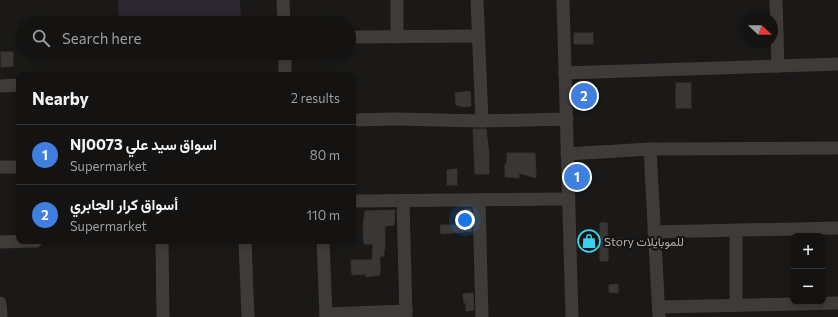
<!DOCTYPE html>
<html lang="en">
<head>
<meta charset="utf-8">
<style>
  body { margin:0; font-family:Commissioner,Vazirmatn,sans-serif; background:#1d1c1b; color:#f1f3f6 }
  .controls { position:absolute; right:12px; bottom:12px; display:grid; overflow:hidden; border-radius:8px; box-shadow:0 2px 6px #0003 }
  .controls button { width:36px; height:36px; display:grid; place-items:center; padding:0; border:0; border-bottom:1px solid #333232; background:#141312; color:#f1f3f6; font:20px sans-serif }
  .compass { position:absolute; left:742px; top:12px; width:36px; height:36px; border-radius:50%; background:#141312; box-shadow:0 2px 6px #0003; rotate:111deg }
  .you { position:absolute; left:465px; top:220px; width:14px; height:14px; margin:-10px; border:3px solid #fff; border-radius:50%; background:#1a73e8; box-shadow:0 0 0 6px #1a73e833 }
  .badge { display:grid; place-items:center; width:26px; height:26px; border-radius:50%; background:#db2777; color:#fff; font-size:13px; font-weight:700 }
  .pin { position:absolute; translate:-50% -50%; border:2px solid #fff; box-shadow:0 1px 4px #0006 }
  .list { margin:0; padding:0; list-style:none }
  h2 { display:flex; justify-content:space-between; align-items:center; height:52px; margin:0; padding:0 16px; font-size:17px }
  h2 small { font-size:13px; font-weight:400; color:#9d9e9f }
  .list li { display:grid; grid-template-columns:26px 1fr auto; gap:12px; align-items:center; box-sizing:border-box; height:60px; padding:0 16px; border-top:1px solid #333232 }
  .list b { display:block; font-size:15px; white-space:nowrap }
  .list p { margin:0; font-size:13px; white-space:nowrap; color:#9d9e9f }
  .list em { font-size:13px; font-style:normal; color:#9d9e9f }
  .icon { flex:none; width:22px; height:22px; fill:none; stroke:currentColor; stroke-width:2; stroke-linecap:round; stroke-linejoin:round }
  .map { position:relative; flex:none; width:838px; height:317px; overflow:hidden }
  .search { position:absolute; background:#141312; box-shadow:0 2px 6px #0003; left:16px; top:16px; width:340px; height:44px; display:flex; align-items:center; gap:10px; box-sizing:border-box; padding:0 14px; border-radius:22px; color:#9d9e9f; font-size:15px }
  .panel { position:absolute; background:#141312; box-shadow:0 2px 6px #0003; left:16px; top:72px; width:340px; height:172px; border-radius:8px }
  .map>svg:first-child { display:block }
  .green { fill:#2c262f }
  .building { fill:#393735; stroke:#363432 }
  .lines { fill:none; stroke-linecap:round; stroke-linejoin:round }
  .minor { stroke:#3f3b39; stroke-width:13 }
  .labels { text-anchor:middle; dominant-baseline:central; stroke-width:4; stroke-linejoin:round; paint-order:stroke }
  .poi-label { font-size:12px; fill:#baaeab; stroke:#151413; text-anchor:start }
</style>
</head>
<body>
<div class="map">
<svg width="838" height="317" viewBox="0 0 838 317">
  <rect width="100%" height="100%" fill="#1a1918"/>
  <!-- green -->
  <polygon class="green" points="118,0 240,0 241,23 119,23"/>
  <!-- building -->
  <g class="building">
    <rect x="574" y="33" width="19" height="11"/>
    <polygon points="1,52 13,52 13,66 1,67"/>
    <rect x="676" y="83" width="15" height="25"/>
    <polygon points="470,91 471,106 464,107 456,105 455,93"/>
    <polygon points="473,129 486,129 489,154 489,174 475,174"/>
    <polygon points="507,153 535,153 536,178 519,173 519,178 505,177 505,164 507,163"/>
    <polygon points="457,169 457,185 447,185 447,170"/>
    <polygon points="465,209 471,209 472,231 441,234 440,225 465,225"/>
    <polygon points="395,210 394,225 385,226 385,249 384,249 384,256 380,256 380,275 366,277 366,274 352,275 351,260 372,260 373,244 364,244 363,227 365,211"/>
    <polygon points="600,223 607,223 608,239 622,238 622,246 608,247 608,261 600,261 600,247 585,247 585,240 600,239"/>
    <polygon points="618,284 618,293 609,292 609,285"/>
    <polygon points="473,293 474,310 466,311 466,303 464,303 463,294"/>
  </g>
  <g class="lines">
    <!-- minor -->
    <g class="minor">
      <polyline points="283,0 284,23"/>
      <polyline points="477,0 482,121"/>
      <polyline points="563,0 572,317"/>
      <polyline points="776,0 778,66"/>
      <polyline points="349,37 479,36"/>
      <polyline points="397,37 397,0"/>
      <polyline points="285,53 285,75"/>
      <polyline points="565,73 838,64"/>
      <polyline points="0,86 19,85"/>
      <polyline points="353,120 395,119 482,121 567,119"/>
      <polyline points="650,149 659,317"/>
      <polyline points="567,154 650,149 838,148"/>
      <polyline points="0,167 19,167"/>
      <polyline points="479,200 482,317"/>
      <polyline points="353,201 569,199"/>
      <polyline points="403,201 406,317"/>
      <polyline points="736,230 736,305"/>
      <polyline points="654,232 838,228"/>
      <polyline points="162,241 163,317"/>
      <polyline points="245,241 248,317"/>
      <polyline points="323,241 326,317"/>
      <polyline points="0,242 36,241"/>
      <polyline points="0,303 1,317"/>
      <polyline points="659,307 838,303"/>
      <polyline points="326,314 406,311"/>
    </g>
  </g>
  <!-- icons -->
  <defs>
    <g id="shop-ring" transform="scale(1.15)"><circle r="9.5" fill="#151413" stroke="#3cd2ef" stroke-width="1.5"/><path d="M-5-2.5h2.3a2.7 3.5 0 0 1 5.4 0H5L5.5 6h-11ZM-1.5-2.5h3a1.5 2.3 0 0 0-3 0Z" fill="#3cd2ef"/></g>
  </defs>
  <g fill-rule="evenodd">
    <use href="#shop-ring" x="589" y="241"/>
  </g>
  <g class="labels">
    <!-- poi labels -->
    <g class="poi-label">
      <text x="604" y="241">Story للموبايلات</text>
    </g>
  </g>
</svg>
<div class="controls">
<button>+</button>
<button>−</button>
</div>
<svg class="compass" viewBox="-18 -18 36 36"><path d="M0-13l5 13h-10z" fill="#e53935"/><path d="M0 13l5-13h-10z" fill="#9d9e9f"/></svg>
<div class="you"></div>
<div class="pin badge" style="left:577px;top:177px;background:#3f7fe0">1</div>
<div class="pin badge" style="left:584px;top:96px;background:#3f7fe0">2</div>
<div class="search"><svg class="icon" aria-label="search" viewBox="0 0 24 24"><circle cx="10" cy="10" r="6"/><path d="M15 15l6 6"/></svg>Search here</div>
<section class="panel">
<h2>Nearby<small>2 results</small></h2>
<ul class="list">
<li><span class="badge" style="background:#3f7fe0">1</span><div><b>NJ0073 اسواق سيد علي</b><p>Supermarket</p></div><em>80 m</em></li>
<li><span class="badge" style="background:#3f7fe0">2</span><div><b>أسواق كرار الجابري</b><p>Supermarket</p></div><em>110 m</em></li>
</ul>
</section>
</div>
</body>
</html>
